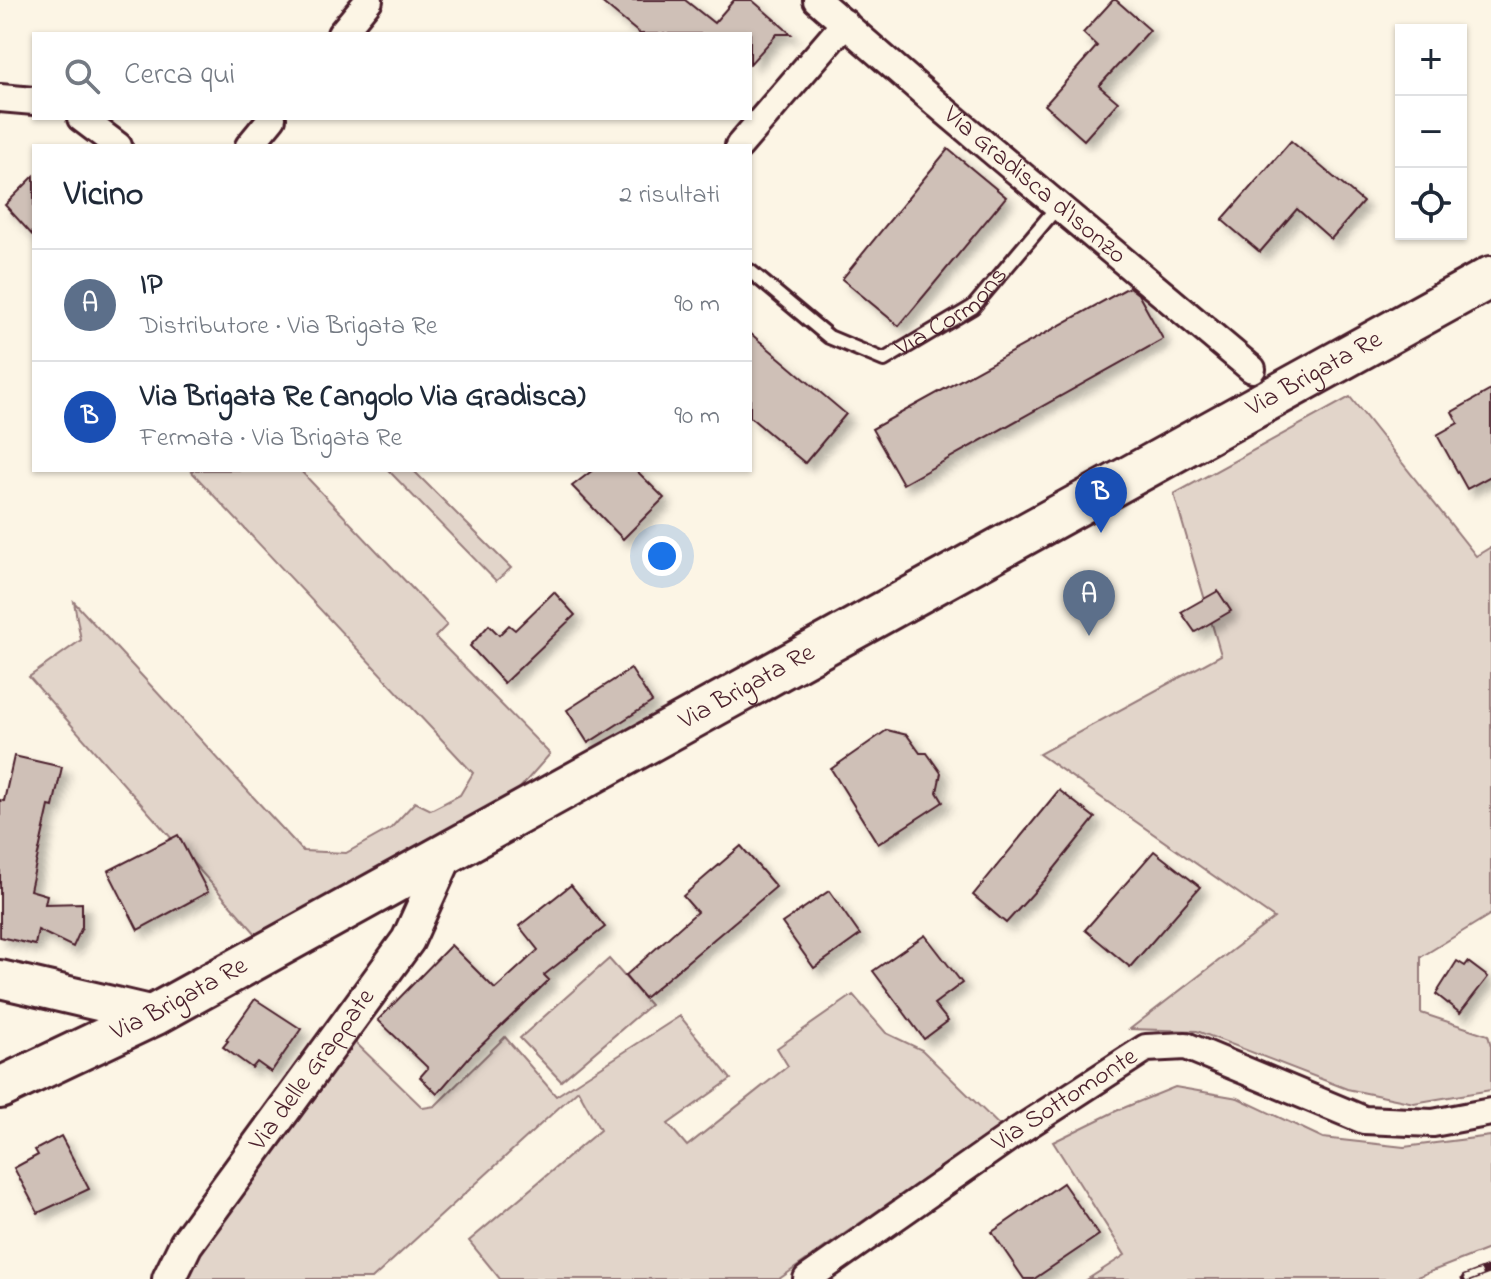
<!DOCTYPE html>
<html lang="it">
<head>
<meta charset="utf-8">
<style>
  body { margin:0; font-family:"Indie Flower",sans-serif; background:#f6f6f7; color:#1f2937 }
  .controls { position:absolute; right:24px; top:24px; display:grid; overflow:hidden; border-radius:0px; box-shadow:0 2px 6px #0004 }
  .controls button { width:72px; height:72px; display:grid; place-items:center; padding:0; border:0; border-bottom:2px solid #e0e1e3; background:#fff; color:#1f2937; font:40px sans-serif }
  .you { position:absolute; left:662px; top:556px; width:28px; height:28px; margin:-20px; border:6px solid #fff; border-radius:50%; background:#1a73e8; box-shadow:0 0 0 12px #1a73e833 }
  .badge { display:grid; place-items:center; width:52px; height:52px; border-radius:50%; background:#b45309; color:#fff; font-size:26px; font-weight:700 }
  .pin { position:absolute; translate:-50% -66px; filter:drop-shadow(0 2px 4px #0008) }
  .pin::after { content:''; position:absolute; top:42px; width:28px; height:24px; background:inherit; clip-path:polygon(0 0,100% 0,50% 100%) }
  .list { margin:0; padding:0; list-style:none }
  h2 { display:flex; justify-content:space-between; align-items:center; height:104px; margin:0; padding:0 32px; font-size:34px }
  h2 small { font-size:26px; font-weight:400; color:#747a83 }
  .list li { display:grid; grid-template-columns:52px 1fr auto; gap:24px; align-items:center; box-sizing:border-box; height:112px; padding:0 32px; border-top:2px solid #e0e1e3 }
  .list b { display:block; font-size:30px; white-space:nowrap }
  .list p { margin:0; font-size:26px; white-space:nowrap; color:#747a83 }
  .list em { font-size:26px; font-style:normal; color:#747a83 }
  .icon { flex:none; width:44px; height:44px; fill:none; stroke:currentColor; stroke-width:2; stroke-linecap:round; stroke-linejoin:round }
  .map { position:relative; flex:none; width:1491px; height:1279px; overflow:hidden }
  .search { position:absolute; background:#fff; box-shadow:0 2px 6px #0004; left:32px; top:32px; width:720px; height:88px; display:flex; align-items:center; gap:20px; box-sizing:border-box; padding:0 28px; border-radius:0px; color:#747a83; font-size:30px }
  .panel { position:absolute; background:#fff; box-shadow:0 2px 6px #0004; left:32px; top:144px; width:720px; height:328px; border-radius:0px }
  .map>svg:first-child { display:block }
  .green { fill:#e2d5ca; stroke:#967a7a; stroke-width:2 }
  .building { fill:#cfc0b7; stroke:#4a1f2b; stroke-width:2; filter:url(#shadow) }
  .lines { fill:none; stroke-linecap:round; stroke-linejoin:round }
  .service-casing { stroke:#4a1f2b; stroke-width:18 }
  .minor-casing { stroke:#4a1f2b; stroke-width:32 }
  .tertiary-casing { stroke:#4a1f2b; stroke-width:38 }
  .secondary-casing { stroke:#4a1f2b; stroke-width:42 }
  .primary-casing { stroke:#4a1f2b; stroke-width:46 }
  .service { stroke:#fcf5e5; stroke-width:12 }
  .minor { stroke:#fcf5e5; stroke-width:26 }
  .tertiary { stroke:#fcf5e5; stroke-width:32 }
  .secondary { stroke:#fcf5e5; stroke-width:36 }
  .primary { stroke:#fcf5e5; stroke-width:40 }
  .rail-casing { stroke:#4a1f2b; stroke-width:9 }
  .rail { stroke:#fcf5e5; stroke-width:6; stroke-dasharray:18; stroke-linecap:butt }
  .labels { text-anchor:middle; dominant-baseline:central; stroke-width:8; stroke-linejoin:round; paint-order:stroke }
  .street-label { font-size:26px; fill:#4a1f2b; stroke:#fcf5e5 }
</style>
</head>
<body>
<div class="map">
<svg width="1491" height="1279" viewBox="0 0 1491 1279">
  <defs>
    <filter id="shadow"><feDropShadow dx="7" dy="7" stdDeviation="4" flood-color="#0004"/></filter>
  </defs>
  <rect width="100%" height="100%" fill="#fcf5e5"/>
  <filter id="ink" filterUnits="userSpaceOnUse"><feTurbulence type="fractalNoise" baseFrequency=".0125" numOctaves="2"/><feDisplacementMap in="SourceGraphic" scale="16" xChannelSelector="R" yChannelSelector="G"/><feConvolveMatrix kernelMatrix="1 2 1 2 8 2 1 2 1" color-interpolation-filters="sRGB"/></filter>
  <g filter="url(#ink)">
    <!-- green -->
    <g class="green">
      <polygon points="1350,397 1476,556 1491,547 1491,914 1421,957 1421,1013 1488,1035 1491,1046 1491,1090 1414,1103 1347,1089 1197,1031 1130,1029 1274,918 1039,754 1221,655 1174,494"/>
      <polygon points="190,470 300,470 447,625 435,637 550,754 512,797 256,934 29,677 81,640 74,602 303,851 346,853 391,828 415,802 431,810 460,795 473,773"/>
      <polygon points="388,470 413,470 511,568 496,581"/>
      <polygon points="609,959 650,1005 561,1081 520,1038"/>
      <polygon points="853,995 886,1033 922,1050 1000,1126 779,1279 500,1279 469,1241 600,1130 578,1090 372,1279 188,1279 206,1242 354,1041 423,1108 435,1106 505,1037 556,1096 680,1016 731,1079 668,1124 687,1146 788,1066 777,1048"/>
      <polygon points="1175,1087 1238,1098 1323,1138 1404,1147 1491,1136 1491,1248 1412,1279 1088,1279 1125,1255 1053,1142 1116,1111"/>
    </g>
    <!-- building -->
    <g class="building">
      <polygon points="599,0 685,0 714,23 734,0 752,0 791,34 777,34 750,64 750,34 640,34"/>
      <polygon points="1113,0 1116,0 1150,30 1099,86 1118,102 1084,140 1045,105 1097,46 1083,33"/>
      <polygon points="1291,141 1363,202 1331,239 1297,209 1260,252 1222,220"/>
      <polygon points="948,149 1006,197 899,326 842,279"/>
      <polygon points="34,176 34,237 5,205"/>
      <polygon points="1129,287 1138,294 1163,339 903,484 872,429"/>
      <polygon points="750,333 846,414 805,463 750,417"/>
      <polygon points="1491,390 1491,476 1467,489 1437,435 1458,423 1452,412"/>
      <polygon points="593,470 636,470 664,498 623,539 572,486"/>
      <polygon points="1218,591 1231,611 1195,632 1181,612"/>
      <polygon points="554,592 575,615 504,683 470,646 489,625 499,635 509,625 515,630"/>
      <polygon points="631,669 652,702 588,743 567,710"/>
      <polygon points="887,730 907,735 920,753 927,753 941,773 937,792 943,802 878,844 831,769"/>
      <polygon points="14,756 62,767 53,807 49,806 30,890 47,895 45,904 82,903 82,927 73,947 38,930 35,945 0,937 0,800 4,801"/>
      <polygon points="1059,790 1095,818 1046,879 1006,923 973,895"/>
      <polygon points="178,835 208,892 138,930 108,871"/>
      <polygon points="741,846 776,887 644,998 625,976 697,912 683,896"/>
      <polygon points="1154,851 1200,887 1130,967 1085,930"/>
      <polygon points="571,885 605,927 544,975 549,980 470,1056 437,1094 420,1077 428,1068 378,1020 451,945 495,989 538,950 519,926"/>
      <polygon points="829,891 860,935 814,968 782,923"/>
      <polygon points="925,935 962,983 934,1004 948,1021 924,1039 873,971"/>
      <polygon points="1457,961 1465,966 1468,962 1488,977 1460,1013 1436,994"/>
      <polygon points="255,999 301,1029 271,1072 257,1062 252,1068 223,1047 228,1041 226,1040"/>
      <polygon points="61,1136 89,1189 38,1213 14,1168 38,1155 35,1150"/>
      <polygon points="1063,1183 1099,1235 1034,1279 1024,1279 992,1232"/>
    </g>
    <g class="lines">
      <!-- service casing -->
      <g class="service-casing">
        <g id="service">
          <path id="s1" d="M 750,271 L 829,337 L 884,360 L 973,307 L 1058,206"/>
        </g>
      </g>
      <!-- minor casing -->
      <g class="minor-casing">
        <g id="minor">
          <path id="s2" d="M 817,0 L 945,111 L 1252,369"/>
          <polyline points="341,34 369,0"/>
          <polyline points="0,98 34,101"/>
          <polyline points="81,118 118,146"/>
          <polyline points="249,146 272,118"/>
          <polyline points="739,146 845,23"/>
          <path id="s3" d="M 807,1279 L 1018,1131 L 1146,1048 L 1186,1046 L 1364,1120 L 1433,1123 L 1491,1112"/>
        </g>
      </g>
      <!-- tertiary casing -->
      <g class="tertiary-casing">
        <g id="tertiary">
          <path id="s4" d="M 169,1279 L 186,1244 L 408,940 L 446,856"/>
        </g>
      </g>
      <!-- secondary casing -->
      <g class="secondary-casing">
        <polyline id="secondary" points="0,979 154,1015"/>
      </g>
      <!-- primary casing -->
      <g class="primary-casing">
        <g id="primary">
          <path id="s5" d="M 0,1088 L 154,1015 L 1491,277"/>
        </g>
      </g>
      <!-- service -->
      <use href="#service" class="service"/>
      <!-- minor -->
      <use href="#minor" class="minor"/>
      <!-- tertiary -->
      <use href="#tertiary" class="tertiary"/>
      <!-- secondary -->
      <use href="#secondary" class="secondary"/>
      <!-- primary -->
      <use href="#primary" class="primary"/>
      <!-- rail casing -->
      <g class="rail-casing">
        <polyline id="rail" points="1465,1279 1491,1269"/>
      </g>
      <!-- rail -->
      <use href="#rail" class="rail"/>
    </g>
  </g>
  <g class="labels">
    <!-- street labels -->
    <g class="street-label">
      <text stroke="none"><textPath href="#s2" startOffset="286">Via Gradisca d'Isonzo</textPath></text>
      <text stroke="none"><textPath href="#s1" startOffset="246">Via Cormons</textPath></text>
      <text stroke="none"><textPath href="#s5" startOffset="1496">Via Brigata Re</textPath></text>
      <text stroke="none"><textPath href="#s5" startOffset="848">Via Brigata Re</textPath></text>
      <text stroke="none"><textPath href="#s5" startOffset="200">Via Brigata Re</textPath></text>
      <text stroke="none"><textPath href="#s4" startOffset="254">Via delle Grappate</textPath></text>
      <text stroke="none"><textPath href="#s3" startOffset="314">Via Sottomonte</textPath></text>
    </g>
  </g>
</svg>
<div class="controls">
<button>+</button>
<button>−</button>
<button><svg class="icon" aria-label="locate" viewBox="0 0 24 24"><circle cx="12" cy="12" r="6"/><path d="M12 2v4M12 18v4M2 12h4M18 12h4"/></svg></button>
</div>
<div class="you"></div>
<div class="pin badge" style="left:1089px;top:636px;background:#5c6f8a">A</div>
<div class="pin badge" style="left:1101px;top:533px;background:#1a4fb4">B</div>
<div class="search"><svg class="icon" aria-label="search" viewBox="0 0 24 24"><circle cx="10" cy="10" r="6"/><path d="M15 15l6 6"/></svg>Cerca qui</div>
<section class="panel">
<h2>Vicino<small>2 risultati</small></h2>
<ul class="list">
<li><span class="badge" style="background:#5c6f8a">A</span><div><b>IP</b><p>Distributore · Via Brigata Re</p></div><em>90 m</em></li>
<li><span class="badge" style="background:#1a4fb4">B</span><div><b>Via Brigata Re (angolo Via Gradisca)</b><p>Fermata · Via Brigata Re</p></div><em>90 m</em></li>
</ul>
</section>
</div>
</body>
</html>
